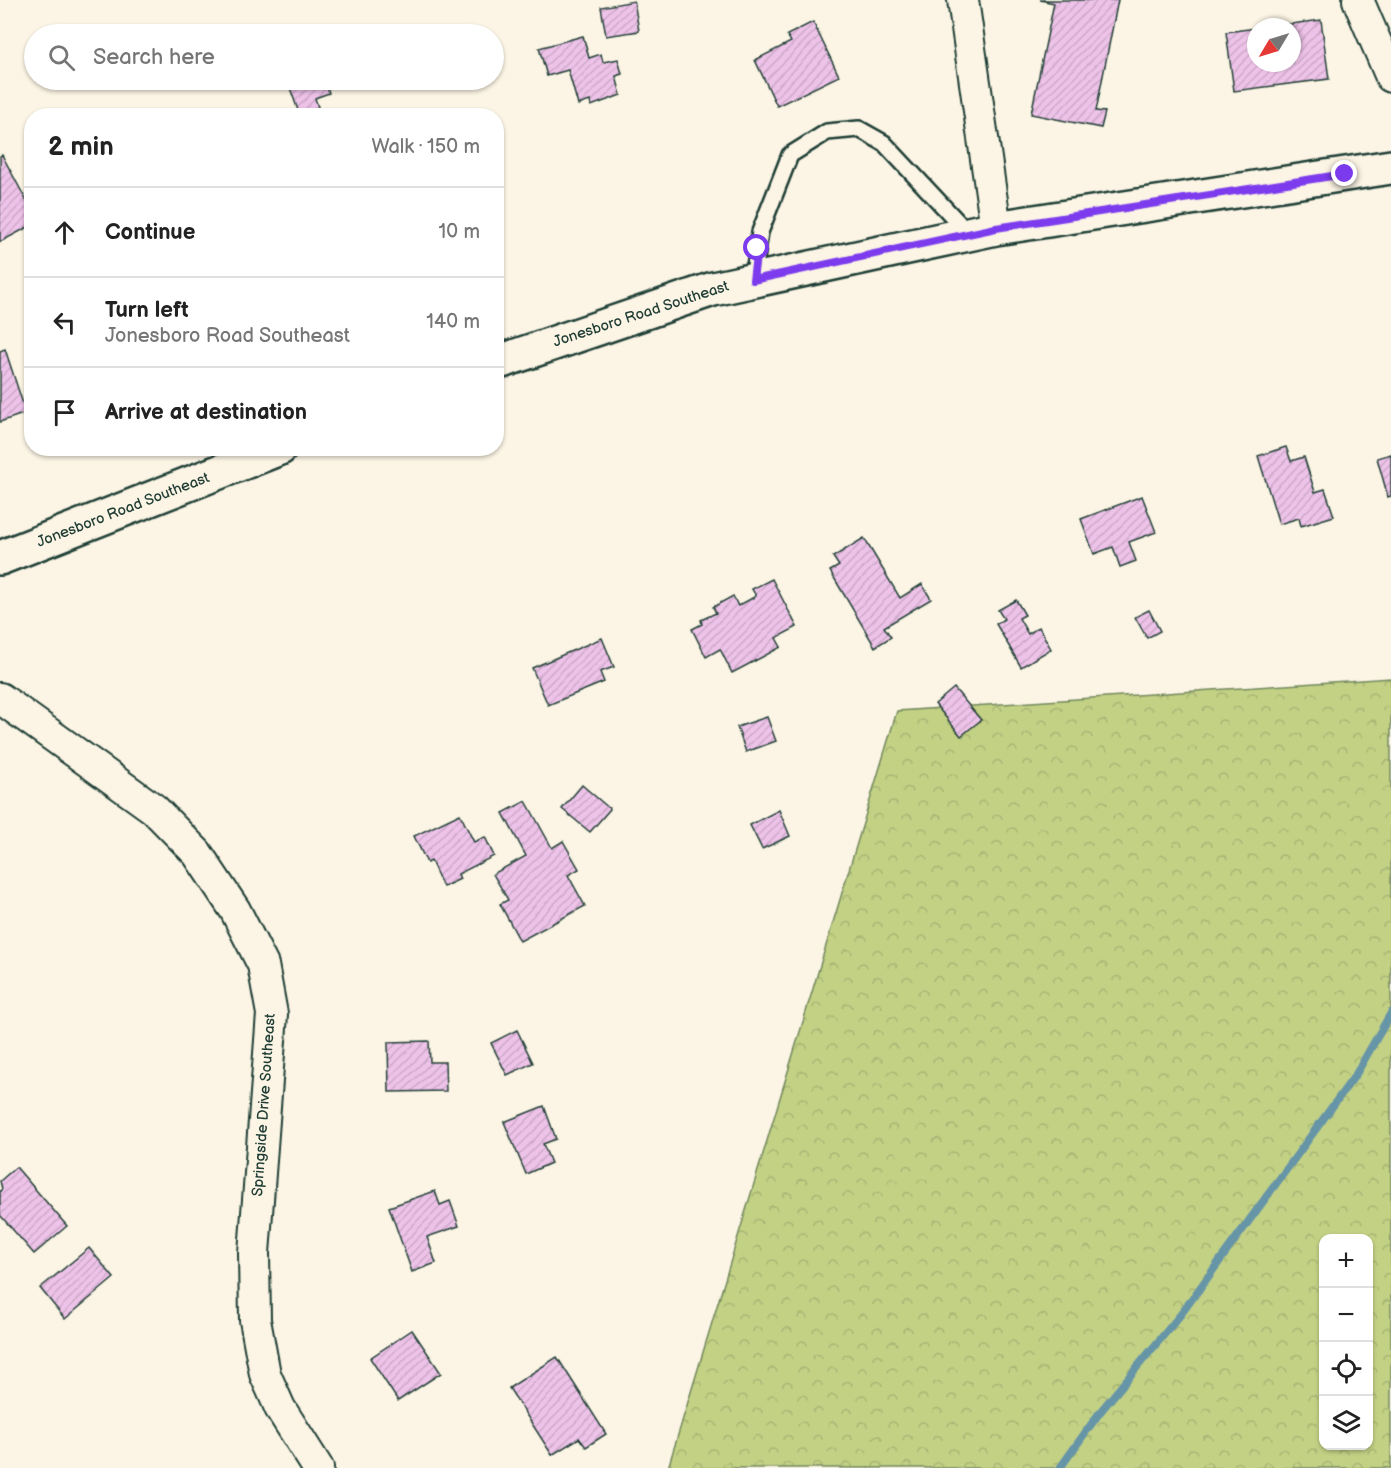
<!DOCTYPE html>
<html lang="en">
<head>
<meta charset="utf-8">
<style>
  body { margin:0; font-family:"Balsamiq Sans",sans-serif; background:#f6f6f6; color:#222 }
  .controls { position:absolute; right:18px; bottom:18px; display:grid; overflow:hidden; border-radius:12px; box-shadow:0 2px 4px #0004 }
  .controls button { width:54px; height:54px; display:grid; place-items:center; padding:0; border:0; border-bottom:2px solid #e0e0e0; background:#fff; color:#222; font:30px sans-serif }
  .compass { position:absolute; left:1247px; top:18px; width:54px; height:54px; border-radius:50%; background:#fff; box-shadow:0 2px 4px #0004; rotate:232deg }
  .stop { position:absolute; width:18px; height:18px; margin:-14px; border:4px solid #7c3aed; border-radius:50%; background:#fff }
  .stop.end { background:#7c3aed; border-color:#fff; box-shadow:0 2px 6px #0008 }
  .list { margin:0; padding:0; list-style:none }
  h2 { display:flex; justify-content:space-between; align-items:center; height:78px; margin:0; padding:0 24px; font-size:26px }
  h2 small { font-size:20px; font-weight:400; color:#767676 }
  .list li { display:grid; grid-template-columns:39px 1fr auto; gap:18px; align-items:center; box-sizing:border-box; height:90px; padding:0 24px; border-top:2px solid #e0e0e0 }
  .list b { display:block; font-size:22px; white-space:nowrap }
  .list p { margin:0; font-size:20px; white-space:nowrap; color:#767676 }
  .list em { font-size:20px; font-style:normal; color:#767676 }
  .icon { flex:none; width:33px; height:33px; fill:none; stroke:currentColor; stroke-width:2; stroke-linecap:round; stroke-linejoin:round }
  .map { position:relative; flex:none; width:1391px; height:1468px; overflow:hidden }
  .search { position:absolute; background:#fff; box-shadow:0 2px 4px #0004; left:24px; top:24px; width:480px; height:66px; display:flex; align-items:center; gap:15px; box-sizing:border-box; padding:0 21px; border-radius:33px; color:#767676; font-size:22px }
  .panel { position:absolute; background:#fff; box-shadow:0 2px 4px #0004; left:24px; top:108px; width:480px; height:348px; border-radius:24px }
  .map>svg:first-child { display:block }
  .forest { fill:url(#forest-crowns); stroke:#71875c; stroke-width:1.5; fill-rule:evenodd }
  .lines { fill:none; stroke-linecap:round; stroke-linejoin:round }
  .stream { stroke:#6695a8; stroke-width:8 }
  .building { fill:url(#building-hatch); stroke:#1f3d34; stroke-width:1.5 }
  .service-casing { stroke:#1f3d34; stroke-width:20 }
  .minor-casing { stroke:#1f3d34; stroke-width:34 }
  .secondary-casing { stroke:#1f3d34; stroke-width:38 }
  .service { stroke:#fcf5e5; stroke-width:15 }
  .minor { stroke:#fcf5e5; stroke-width:30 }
  .secondary { stroke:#fcf5e5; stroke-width:33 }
  .route { stroke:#7c3aed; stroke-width:8 }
  .labels { text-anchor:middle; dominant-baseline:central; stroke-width:5; stroke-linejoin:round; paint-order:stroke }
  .street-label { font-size:15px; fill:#1f3d34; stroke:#fcf5e5 }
</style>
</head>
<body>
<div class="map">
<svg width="1391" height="1468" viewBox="0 0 1391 1468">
  <defs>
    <pattern id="forest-crowns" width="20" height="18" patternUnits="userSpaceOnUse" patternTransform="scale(1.5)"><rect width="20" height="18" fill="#c3d185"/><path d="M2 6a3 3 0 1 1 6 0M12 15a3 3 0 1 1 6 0" fill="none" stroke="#a7b473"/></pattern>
    <pattern id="building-hatch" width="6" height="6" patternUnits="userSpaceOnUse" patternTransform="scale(1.5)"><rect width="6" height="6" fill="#eec3e9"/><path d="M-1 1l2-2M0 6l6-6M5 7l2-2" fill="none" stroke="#cca8c8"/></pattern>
  </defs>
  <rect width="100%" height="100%" fill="#fcf5e5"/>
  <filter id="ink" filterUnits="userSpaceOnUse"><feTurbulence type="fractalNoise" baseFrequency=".0167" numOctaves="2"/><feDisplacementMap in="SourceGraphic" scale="12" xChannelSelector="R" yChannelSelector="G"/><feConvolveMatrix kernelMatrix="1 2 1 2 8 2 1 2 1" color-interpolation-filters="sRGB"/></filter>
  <g filter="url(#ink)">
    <!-- forest -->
    <path class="forest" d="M 1391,678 L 1391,1468 L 668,1468 L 897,711 ZM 1324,1238 L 1368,1238 L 1368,1446 L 1324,1446 Z"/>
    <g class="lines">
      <!-- stream -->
      <polyline class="stream" points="1060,1468 1100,1412 1181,1314 1356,1074 1391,1013"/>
    </g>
    <!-- building -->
    <g class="building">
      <polygon points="1040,0 1118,0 1096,111 1105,112 1101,128 1031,114 1054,3"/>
      <polygon points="634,1 639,31 606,36 601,7"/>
      <polygon points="1321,20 1329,79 1234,91 1226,32 1256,28 1256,63 1292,63 1292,27 1268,27"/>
      <polygon points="813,22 839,76 777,106 755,60 791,42 787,35"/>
      <polygon points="583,36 589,58 601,54 603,62 618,59 622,74 616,76 621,95 591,106 590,101 578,105 568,70 547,76 539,48"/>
      <polygon points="305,80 325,80 329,93 315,98 321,116 300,116 289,85"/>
      <polygon points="2,155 32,211 32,225 0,242 0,156"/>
      <polygon points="5,349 26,413 0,422 0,351"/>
      <polygon points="1286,447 1291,461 1304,457 1315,492 1325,489 1334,516 1301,526 1299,518 1279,524 1258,456"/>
      <polygon points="1391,454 1391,496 1388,497 1377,458"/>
      <polygon points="1142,496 1156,532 1129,542 1136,561 1120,567 1113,547 1094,554 1081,519"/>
      <polygon points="864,538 900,598 922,584 931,599 884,627 891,637 875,647 830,571 839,566 833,557"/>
      <polygon points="772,579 797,627 776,638 781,647 732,673 720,649 706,657 692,629 702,624 701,620 716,613 713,607 733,596 738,606 756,596 752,589"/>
      <polygon points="1016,600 1025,615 1019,618 1028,634 1039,627 1051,649 1021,667 996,624 1004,619 998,610"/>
      <polygon points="1149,610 1160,631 1147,638 1135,617"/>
      <polygon points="602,638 614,667 600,672 604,682 548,705 532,668"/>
      <polygon points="954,688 981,720 961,736 935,704"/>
      <polygon points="767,717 776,741 746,752 737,727"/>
      <polygon points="582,785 610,809 590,832 562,809"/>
      <polygon points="526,801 552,848 563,841 579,869 568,875 585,906 520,941 500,904 508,900 493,874 526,856 503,813"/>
      <polygon points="779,810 790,836 762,849 750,825"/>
      <polygon points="460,814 474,842 485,837 494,856 458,874 460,879 443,887 431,861 427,863 414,836"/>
      <polygon points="517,1030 533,1063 507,1075 491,1043"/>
      <polygon points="429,1041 430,1062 445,1062 446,1091 389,1092 388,1042"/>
      <polygon points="544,1106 556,1139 543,1144 551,1163 526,1174 504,1122"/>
      <polygon points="16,1167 67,1226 34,1254 0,1215 0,1191 2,1189 0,1181"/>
      <polygon points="435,1191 440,1205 450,1201 459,1226 427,1237 436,1263 412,1272 389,1207"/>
      <polygon points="89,1248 114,1278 65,1319 40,1288"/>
      <polygon points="412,1330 441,1373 398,1401 370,1358"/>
      <polygon points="557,1357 606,1434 586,1447 579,1438 552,1455 509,1388"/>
    </g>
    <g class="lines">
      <!-- service casing -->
      <g class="service-casing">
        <polyline id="service" points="753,280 760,232 790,155 827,132 859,129 884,143 969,234"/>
      </g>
      <!-- minor casing -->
      <g class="minor-casing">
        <g id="minor">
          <polyline points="963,0 996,228"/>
          <polyline points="1358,0 1391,77"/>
          <polyline points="0,698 154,809 197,853 235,910 263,965 272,1014 254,1253 255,1320 265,1374 280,1408 318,1468"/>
        </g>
      </g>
      <!-- secondary casing -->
      <g class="secondary-casing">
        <g id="secondary">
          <polyline points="496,363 713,289 996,228 1391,167"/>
          <polyline points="0,558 280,448"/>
        </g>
      </g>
      <!-- service -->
      <use href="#service" class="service"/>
      <!-- minor -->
      <use href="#minor" class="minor"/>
      <!-- secondary -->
      <use href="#secondary" class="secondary"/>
    </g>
  </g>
  <g class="lines" filter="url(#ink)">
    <!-- route -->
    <polyline class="route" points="757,248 753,280 996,228 1345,174"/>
  </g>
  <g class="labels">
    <!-- street labels -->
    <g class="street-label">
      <text transform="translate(641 314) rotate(-18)">Jonesboro Road Southeast</text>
      <text transform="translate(123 510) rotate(-21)">Jonesboro Road Southeast</text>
      <text transform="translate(264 1105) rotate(-86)">Springside Drive Southeast</text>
    </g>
  </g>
</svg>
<div class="controls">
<button>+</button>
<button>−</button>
<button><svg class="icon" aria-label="locate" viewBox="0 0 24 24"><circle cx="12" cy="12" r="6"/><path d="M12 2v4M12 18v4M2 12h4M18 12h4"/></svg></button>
<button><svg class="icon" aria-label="layers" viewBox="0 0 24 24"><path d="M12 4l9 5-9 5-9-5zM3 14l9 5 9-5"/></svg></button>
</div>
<svg class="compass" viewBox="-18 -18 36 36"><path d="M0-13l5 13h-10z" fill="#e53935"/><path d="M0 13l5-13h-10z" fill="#767676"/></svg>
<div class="stop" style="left:757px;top:248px"></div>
<div class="stop end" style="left:1345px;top:174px"></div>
<div class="search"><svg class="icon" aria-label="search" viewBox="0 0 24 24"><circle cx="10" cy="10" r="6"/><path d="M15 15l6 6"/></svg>Search here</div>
<section class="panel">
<h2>2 min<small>Walk · 150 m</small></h2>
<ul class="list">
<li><svg class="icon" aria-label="ahead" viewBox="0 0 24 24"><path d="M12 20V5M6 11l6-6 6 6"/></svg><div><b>Continue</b></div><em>10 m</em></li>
<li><svg class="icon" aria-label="left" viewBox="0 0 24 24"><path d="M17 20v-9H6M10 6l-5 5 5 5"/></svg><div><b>Turn left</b><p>Jonesboro Road Southeast</p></div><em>140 m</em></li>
<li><svg class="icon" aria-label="arrive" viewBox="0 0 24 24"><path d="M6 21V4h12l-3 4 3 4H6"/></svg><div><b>Arrive at destination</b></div></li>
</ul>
</section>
</div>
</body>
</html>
